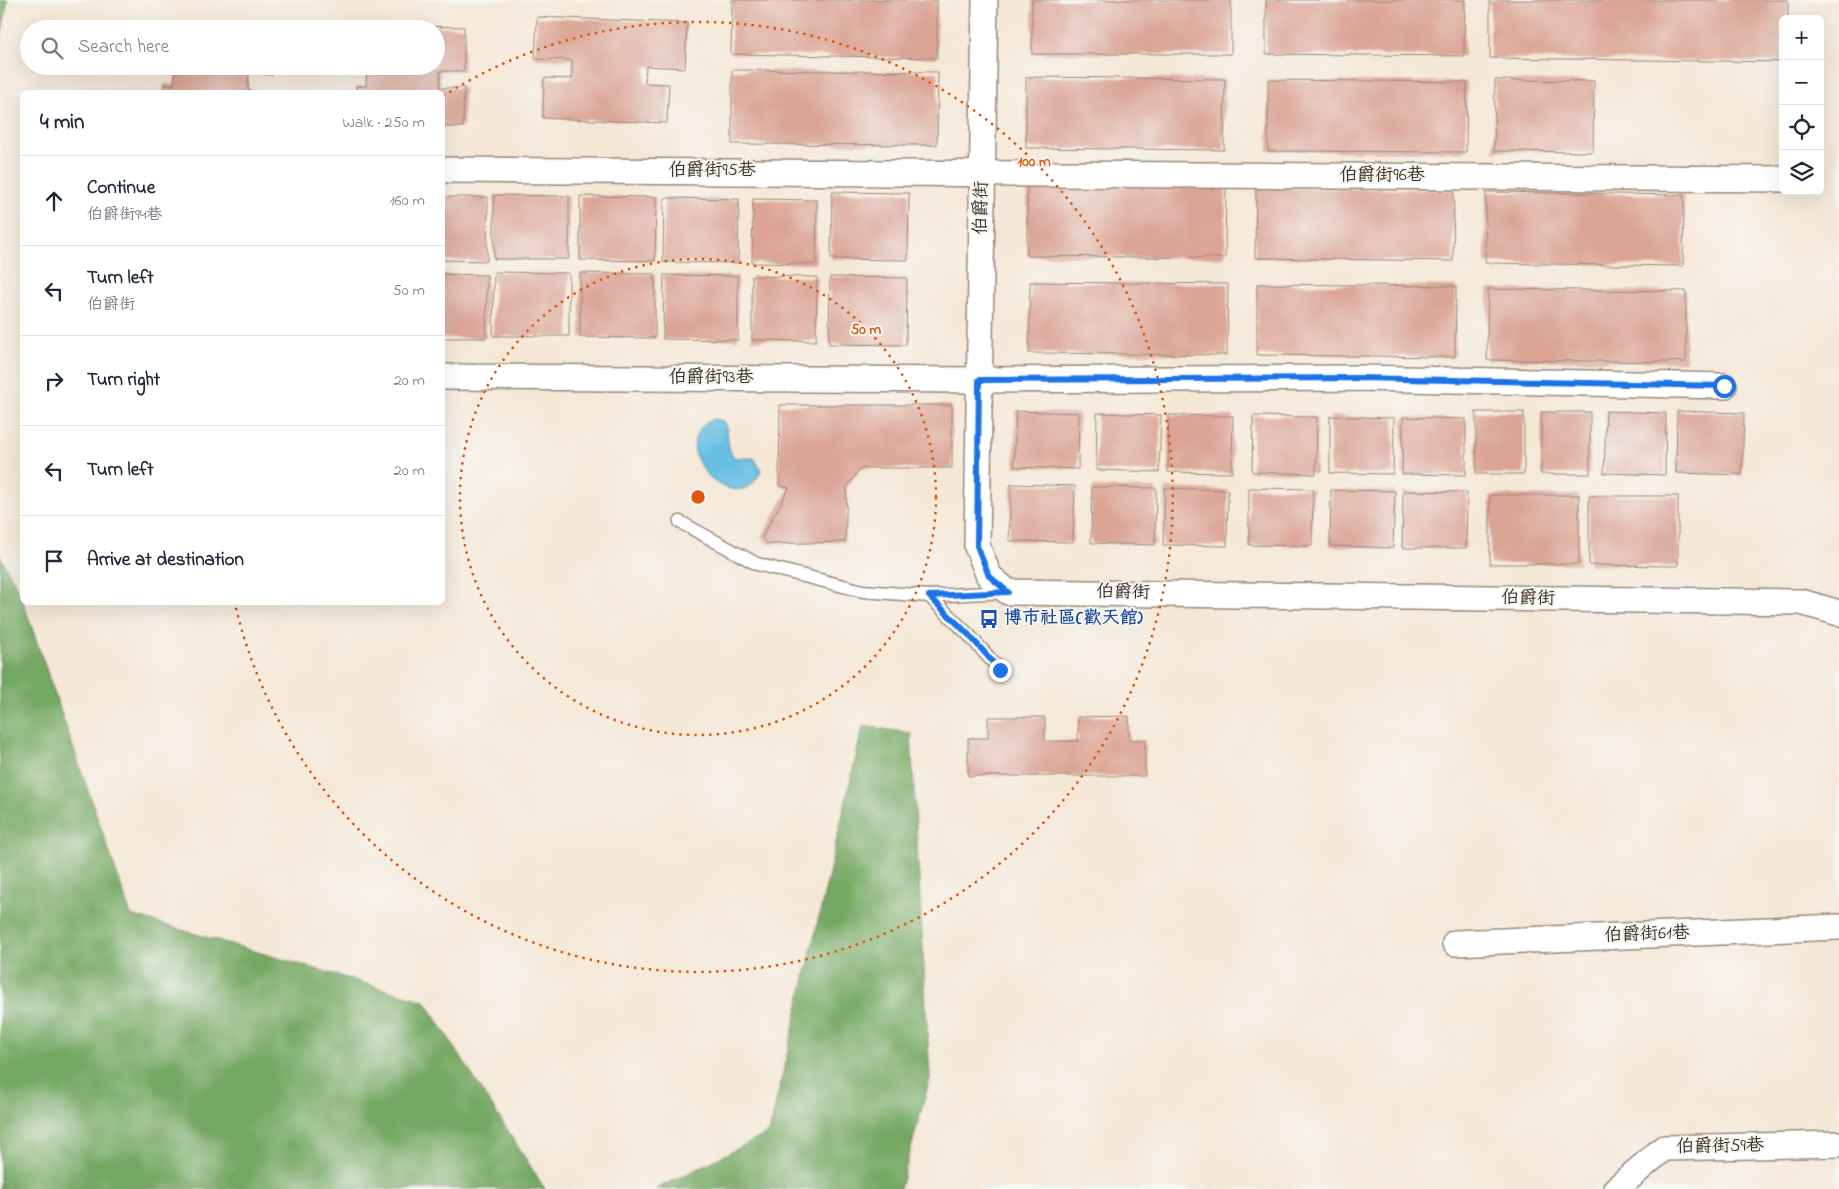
<!DOCTYPE html>
<html lang="en">
<head>
<meta charset="utf-8">
<style>
  body { margin:0; font-family:"Indie Flower","LXGW WenKai TC",sans-serif; background:#f6f6f7; color:#1f2937 }
  .controls { position:absolute; right:15px; top:15px; display:grid; overflow:hidden; border-radius:8px; box-shadow:0 5px 20px #0002 }
  .controls button { width:45px; height:45px; display:grid; place-items:center; padding:0; border:0; border-bottom:1px solid #e0e1e3; background:#fff; color:#1f2937; font:25px sans-serif }
  .stop { position:absolute; width:15px; height:15px; margin:-11px; border:4px solid #1a73e8; border-radius:50%; background:#fff }
  .stop.end { background:#1a73e8; border-color:#fff; box-shadow:0 1px 5px #0008 }
  .list { margin:0; padding:0; list-style:none }
  h2 { display:flex; justify-content:space-between; align-items:center; height:65px; margin:0; padding:0 20px; font-size:21px }
  h2 small { font-size:16px; font-weight:400; color:#747a83 }
  .list li { display:grid; grid-template-columns:32px 1fr auto; gap:15px; align-items:center; box-sizing:border-box; height:90px; padding:0 20px; border-top:1px solid #e0e1e3 }
  .list b { display:block; font-size:19px; white-space:nowrap }
  .list p { margin:0; font-size:16px; white-space:nowrap; color:#747a83 }
  .list em { font-size:16px; font-style:normal; color:#747a83 }
  .icon { flex:none; width:28px; height:28px; fill:none; stroke:currentColor; stroke-width:2; stroke-linecap:round; stroke-linejoin:round }
  .map { position:relative; flex:none; width:1839px; height:1189px; overflow:hidden }
  .search { position:absolute; background:#fff; box-shadow:0 5px 20px #0002; left:20px; top:20px; width:425px; height:55px; display:flex; align-items:center; gap:12px; box-sizing:border-box; padding:0 18px; border-radius:28px; color:#747a83; font-size:19px }
  .panel { position:absolute; background:#fff; box-shadow:0 5px 20px #0002; left:20px; top:90px; width:425px; height:515px; border-radius:8px }
  .map>svg:first-child { display:block }
  .forest { fill:#74a864; stroke:#586941 }
  .water { fill:#67bfe4; stroke:#517481 }
  .building { fill:#dba495 }
  .lines { fill:none; stroke-linecap:round; stroke-linejoin:round }
  .service-casing { stroke:#98887a; stroke-width:15 }
  .minor-casing { stroke:#98887a; stroke-width:28 }
  .service { stroke:#fff; stroke-width:12 }
  .minor { stroke:#fff; stroke-width:25 }
  .route { stroke:#1a73e8; stroke-width:6 }
  .ring { fill:none; stroke:#df570d; stroke-width:2.5; stroke-dasharray:2.5 5 }
  .labels { text-anchor:middle; dominant-baseline:central; stroke-width:4; stroke-linejoin:round; paint-order:stroke }
  .street-label { font-size:18px; fill:#3b2a1e; stroke:#f6f6f2 }
  .transit-label { font-size:18px; font-weight:bold; fill:#164399; stroke:#f6f6f2; text-anchor:start }
  .centre { fill:#df570d; stroke:#f6f6f2; stroke-width:2.5 }
  .ring-label { font-size:15px; text-anchor:middle; font-weight:bold; fill:#df570d; stroke:#f6f6f2; stroke-width:4; stroke-linejoin:round; paint-order:stroke }
</style>
</head>
<body>
<div class="map">
<svg width="1839" height="1189" viewBox="0 0 1839 1189">
  <rect width="100%" height="100%" fill="#f6f6f2"/>
  <filter id="ink" filterUnits="userSpaceOnUse"><feTurbulence type="fractalNoise" baseFrequency=".02" numOctaves="2"/><feDisplacementMap in="SourceGraphic" scale="10" xChannelSelector="R" yChannelSelector="G"/><feConvolveMatrix kernelMatrix="1 2 1 2 8 2 1 2 1" color-interpolation-filters="sRGB"/></filter>
  <filter id="wash" filterUnits="userSpaceOnUse"><feTurbulence type="fractalNoise" baseFrequency=".0096" numOctaves="4" result="noise"/><feDisplacementMap in="SourceGraphic" scale="20" xChannelSelector="R" yChannelSelector="G"/><feGaussianBlur stdDeviation="1.12" result="paint"/><feColorMatrix in="noise" values="0 0 0 0 0 0 0 0 0 0 0 0 0 0 0 0 0 1.4 0 .05"/><feComposite in="paint" operator="in"/></filter>
  <g filter="url(#wash)">
    <rect width="100%" height="100%" fill="#f5e7d6"/>
    <!-- forest -->
    <g class="forest">
      <polygon points="0,0 8,0 0,42"/>
      <polygon points="0,556 20,593 131,915 425,1001 545,1189 0,1189"/>
      <polygon points="863,726 911,733 930,1078 900,1189 656,1189 769,1133"/>
    </g>
    <!-- water -->
    <path class="water" d="M 713,419 L 723,421 C 731,433 724,447 735,458 L 754,458 L 761,470 C 740,527 658,445 713,419 Z"/>
    <g id="blocks">
      <!-- building -->
      <g class="building">
        <polygon points="732,0 937,0 937,58 731,54"/>
        <rect x="1032" y="0" width="199" height="54"/>
        <polygon points="1266,0 1465,0 1464,56 1266,54"/>
        <polygon points="1490,0 1788,0 1788,19 1783,19 1783,62 1490,58"/>
        <polygon points="537,17 687,23 685,68 646,66 645,83 669,84 667,123 543,118 544,78 572,79 572,60 535,59"/>
        <polygon points="168,23 232,27 232,29 168,29"/>
        <polygon points="356,25 464,27 464,71 440,71 440,88 464,88 463,127 442,127 442,92 356,92 356,86 366,86 367,66 436,66 436,29 356,29"/>
        <polygon points="176,66 273,66 273,75 249,73 248,90 260,92 163,92 164,84 174,85"/>
        <polygon points="732,70 938,72 937,145 732,144"/>
        <polygon points="1026,77 1225,79 1224,150 1026,148"/>
        <polygon points="1268,80 1467,82 1466,152 1268,151"/>
        <polygon points="1495,80 1594,81 1593,152 1494,151"/>
        <polygon points="1027,185 1226,188 1225,258 1027,256"/>
        <polygon points="1256,188 1454,190 1453,261 1255,258"/>
        <polygon points="832,192 909,193 908,260 831,259"/>
        <polygon points="1486,192 1684,195 1683,266 1485,263"/>
        <polygon points="494,195 569,196 569,259 494,259"/>
        <polygon points="580,196 656,197 655,261 580,260"/>
        <polygon points="442,197 488,197 487,261 442,260"/>
        <polygon points="664,198 739,199 738,263 663,262"/>
        <polygon points="753,199 817,200 816,264 752,263"/>
        <polygon points="494,272 569,273 569,336 493,336"/>
        <polygon points="580,273 655,274 655,338 580,337"/>
        <polygon points="442,274 487,275 486,338 442,338"/>
        <polygon points="664,275 738,276 738,340 663,339"/>
        <polygon points="752,276 817,277 816,341 752,340"/>
        <polygon points="830,277 907,278 906,345 829,344"/>
        <polygon points="1030,282 1228,284 1227,355 1029,353"/>
        <polygon points="1257,284 1456,286 1455,357 1257,355"/>
        <polygon points="1488,289 1686,291 1686,362 1487,360"/>
        <polygon points="780,405 952,405 952,468 861,468 847,487 845,542 767,544 762,537 789,488 779,485"/>
        <polygon points="1016,411 1079,413 1078,469 1014,467"/>
        <polygon points="1606,411 1666,413 1665,475 1604,473"/>
        <polygon points="1677,411 1744,413 1742,475 1676,473"/>
        <rect x="1476" y="412" width="48" height="62"/>
        <rect x="1541" y="412" width="49" height="62"/>
        <polygon points="1097,413 1161,415 1159,472 1096,470"/>
        <polygon points="1169,415 1233,416 1232,473 1168,472"/>
        <polygon points="1253,416 1317,417 1316,474 1252,472"/>
        <polygon points="1330,416 1394,418 1393,474 1330,473"/>
        <polygon points="1403,417 1466,419 1466,475 1402,474"/>
        <polygon points="1011,484 1075,486 1073,542 1009,541"/>
        <polygon points="1092,487 1156,488 1155,545 1091,543"/>
        <polygon points="1165,488 1228,490 1227,546 1163,545"/>
        <polygon points="1249,488 1313,489 1312,546 1249,545"/>
        <polygon points="1331,490 1395,491 1393,548 1330,546"/>
        <polygon points="1403,491 1467,492 1466,548 1402,548"/>
        <rect x="1490" y="495" width="89" height="69"/>
        <polygon points="1589,496 1678,496 1678,566 1589,565"/>
        <polygon points="1129,716 1129,740 1145,740 1145,776 968,776 968,738 988,738 988,717 1045,717 1045,741 1078,741 1078,717"/>
      </g>
    </g>
  </g>
  <g filter="url(#ink)">
    <use href="#blocks" fill-opacity="0" stroke="#98887a" stroke-width="1"/>
    <g class="lines">
      <!-- service casing -->
      <g class="service-casing">
        <g id="service">
          <polyline points="680,522 757,564 863,591 929,596 968,634 1000,670"/>
          <polyline points="929,596 1006,592"/>
        </g>
      </g>
      <!-- minor casing -->
      <g class="minor-casing">
        <g id="minor">
          <polyline points="985,0 977,546 989,576 1008,592 1801,602 1839,613"/>
          <polyline points="442,170 1783,179"/>
          <polyline points="442,377 979,380 1359,378 1724,386"/>
          <polyline points="1455,943 1839,927"/>
          <polyline points="1616,1189 1664,1148 1839,1144"/>
        </g>
      </g>
      <!-- service -->
      <use href="#service" class="service"/>
      <!-- minor -->
      <use href="#minor" class="minor"/>
    </g>
  </g>
  <g class="lines" filter="url(#ink)">
    <!-- route -->
    <polyline class="route" points="1000,670 968,634 929,596 1008,592 989,576 977,546 979,380 1359,378 1724,386"/>
  </g>
  <!-- distance rings -->
  <g class="ring">
    <circle cx="698" cy="497" r="238"/>
    <path d="M443 96A475 475 0 1 1 235 604"/>
  </g>
  <!-- icons -->
  <defs>
    <g id="bus-bare" transform="scale(1.5)"><path d="M-5-6H5V4H4V6H2V4H-2V6H-4V4H-5ZM-3.5-4V0h7V-4ZM-3.5 1.2v1.5H-2V1.2ZM2 1.2v1.5H3.5V1.2Z" fill="#1a4fb4" stroke="#f6f6f2" stroke-width="2.5" paint-order="stroke"/></g>
  </defs>
  <g fill-rule="evenodd">
    <use href="#bus-bare" x="989" y="619"/>
  </g>
  <g class="labels">
    <!-- street labels -->
    <g class="street-label">
      <text x="712" y="171">伯爵街95巷</text>
      <text x="1382" y="176">伯爵街96巷</text>
      <text transform="translate(982 208) rotate(-89)">伯爵街</text>
      <text x="711" y="378">伯爵街93巷</text>
      <text transform="translate(1123 593) rotate(1)">伯爵街</text>
      <text transform="translate(1528 599) rotate(1)">伯爵街</text>
      <text transform="translate(1647 935) rotate(-2)">伯爵街61巷</text>
      <text transform="translate(1720 1147) rotate(-1)">伯爵街59巷</text>
    </g>
    <!-- transit labels -->
    <g class="transit-label">
      <text x="1004" y="619">博市社區(歡天館)</text>
    </g>
  </g>
  <circle cx="698" cy="497" r="8" class="centre"/>
  <g class="ring-label">
    <text x="1034" y="166">100 m</text>
    <text x="866" y="334">50 m</text>
  </g>
</svg>
<div class="controls">
<button>+</button>
<button>−</button>
<button><svg class="icon" aria-label="locate" viewBox="0 0 24 24"><circle cx="12" cy="12" r="6"/><path d="M12 2v4M12 18v4M2 12h4M18 12h4"/></svg></button>
<button><svg class="icon" aria-label="layers" viewBox="0 0 24 24"><path d="M12 4l9 5-9 5-9-5zM3 14l9 5 9-5"/></svg></button>
</div>
<div class="stop" style="left:1724px;top:386px"></div>
<div class="stop end" style="left:1000px;top:670px"></div>
<div class="search"><svg class="icon" aria-label="search" viewBox="0 0 24 24"><circle cx="10" cy="10" r="6"/><path d="M15 15l6 6"/></svg>Search here</div>
<section class="panel">
<h2>4 min<small>Walk · 250 m</small></h2>
<ul class="list">
<li><svg class="icon" aria-label="ahead" viewBox="0 0 24 24"><path d="M12 20V5M6 11l6-6 6 6"/></svg><div><b>Continue</b><p>伯爵街94巷</p></div><em>160 m</em></li>
<li><svg class="icon" aria-label="left" viewBox="0 0 24 24"><path d="M17 20v-9H6M10 6l-5 5 5 5"/></svg><div><b>Turn left</b><p>伯爵街</p></div><em>50 m</em></li>
<li><svg class="icon" aria-label="right" viewBox="0 0 24 24"><path d="M7 20v-9h11M14 6l5 5-5 5"/></svg><div><b>Turn right</b></div><em>20 m</em></li>
<li><svg class="icon" aria-label="left" viewBox="0 0 24 24"><path d="M17 20v-9H6M10 6l-5 5 5 5"/></svg><div><b>Turn left</b></div><em>20 m</em></li>
<li><svg class="icon" aria-label="arrive" viewBox="0 0 24 24"><path d="M6 21V4h12l-3 4 3 4H6"/></svg><div><b>Arrive at destination</b></div></li>
</ul>
</section>
</div>
</body>
</html>
